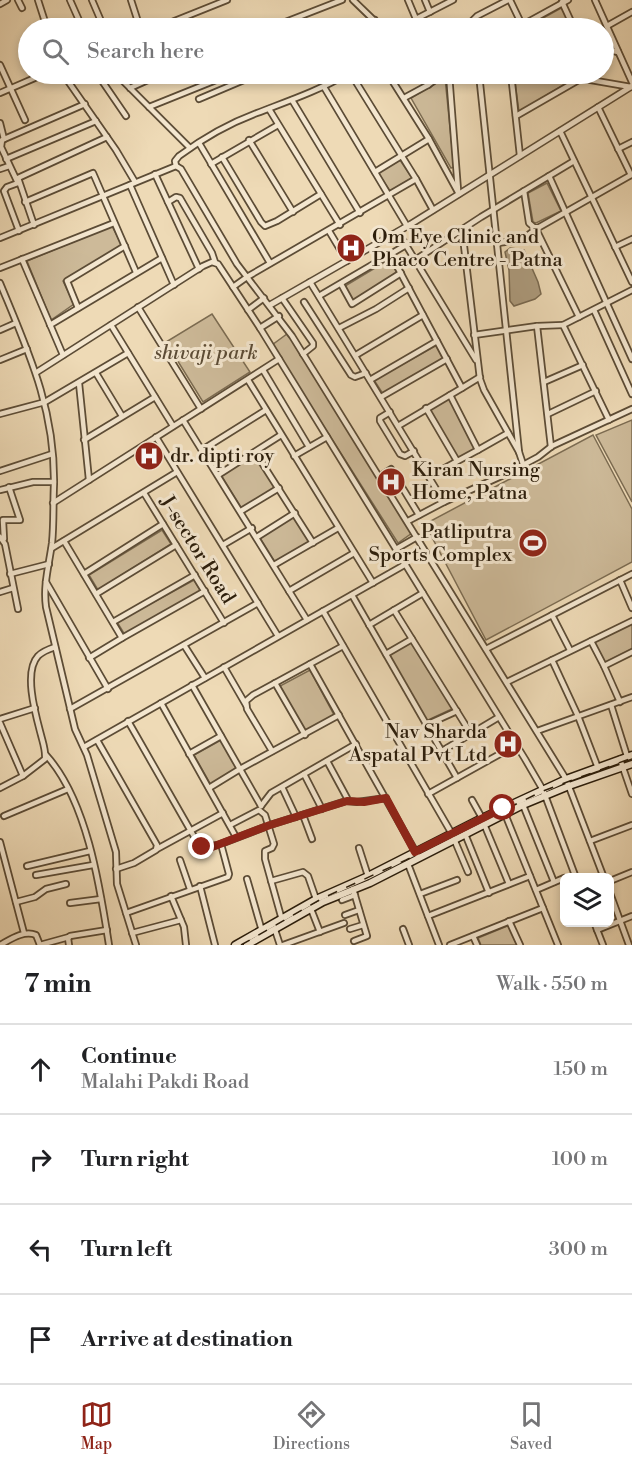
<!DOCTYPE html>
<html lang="en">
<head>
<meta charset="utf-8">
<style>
  body { margin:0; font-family:"Libre Bodoni",serif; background:#f2f2f2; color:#202124 }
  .controls { position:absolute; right:18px; bottom:18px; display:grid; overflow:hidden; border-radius:9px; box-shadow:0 3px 9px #0003 }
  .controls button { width:54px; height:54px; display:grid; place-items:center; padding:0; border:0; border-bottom:2px solid #e0e0e0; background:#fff; color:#202124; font:30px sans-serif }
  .stop { position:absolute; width:18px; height:18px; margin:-14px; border:4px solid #8f2418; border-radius:50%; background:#fff }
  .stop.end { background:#8f2418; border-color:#fff; box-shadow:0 2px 6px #0008 }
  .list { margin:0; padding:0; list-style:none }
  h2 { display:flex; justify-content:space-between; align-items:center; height:78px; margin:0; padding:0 24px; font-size:26px }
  h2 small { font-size:20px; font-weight:400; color:#757577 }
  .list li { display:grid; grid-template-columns:39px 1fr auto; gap:18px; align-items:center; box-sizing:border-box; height:90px; padding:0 24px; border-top:2px solid #e0e0e0 }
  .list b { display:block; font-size:22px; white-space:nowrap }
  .list p { margin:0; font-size:20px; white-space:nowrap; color:#757577 }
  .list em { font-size:20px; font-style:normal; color:#757577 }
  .icon { flex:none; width:33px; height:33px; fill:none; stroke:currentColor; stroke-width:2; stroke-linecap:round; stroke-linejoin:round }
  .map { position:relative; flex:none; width:632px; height:945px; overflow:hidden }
  .search { position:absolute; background:#fff; box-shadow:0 3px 9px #0003; left:18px; right:18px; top:18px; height:66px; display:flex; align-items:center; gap:15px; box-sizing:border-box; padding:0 21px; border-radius:33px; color:#757577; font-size:22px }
  .sheet { height:438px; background:#fff }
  nav { display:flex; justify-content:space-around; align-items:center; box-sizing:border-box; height:84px; border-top:2px solid #e0e0e0; background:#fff; font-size:16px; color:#757577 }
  nav a { display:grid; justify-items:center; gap:3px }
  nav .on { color:#8f2418 }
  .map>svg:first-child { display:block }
  .green { fill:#cdba99; stroke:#7c6c52; stroke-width:1.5 }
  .water { fill:#ac9a7c; stroke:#78684f; stroke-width:1.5 }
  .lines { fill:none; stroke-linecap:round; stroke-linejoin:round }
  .minor-casing { stroke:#5c4c36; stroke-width:8 }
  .tertiary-casing { stroke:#5c4c36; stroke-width:8 }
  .secondary-casing { stroke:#2b1d0b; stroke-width:9 }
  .minor { stroke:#f4e7d0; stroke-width:4.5 }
  .tertiary { stroke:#f4e7d0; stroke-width:5 }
  .secondary { stroke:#f4e7d0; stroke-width:6 }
  .rail { stroke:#2b1d0b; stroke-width:1.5; stroke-dasharray:10 10; stroke-linecap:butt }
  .route { stroke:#8f2418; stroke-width:8 }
  .labels { text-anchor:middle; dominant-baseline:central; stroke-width:6; stroke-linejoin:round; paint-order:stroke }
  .poi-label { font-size:20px; fill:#2b1d0b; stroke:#f4e7d0; text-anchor:start }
  .park-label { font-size:20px; font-style:italic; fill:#5c4c36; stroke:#f4e7d0 }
  .street-label { font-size:20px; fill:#2b1d0b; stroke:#f4e7d0 }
</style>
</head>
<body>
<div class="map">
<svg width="632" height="945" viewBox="0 0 632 945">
  <rect width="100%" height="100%" fill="#eedab6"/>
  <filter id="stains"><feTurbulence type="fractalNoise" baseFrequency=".00333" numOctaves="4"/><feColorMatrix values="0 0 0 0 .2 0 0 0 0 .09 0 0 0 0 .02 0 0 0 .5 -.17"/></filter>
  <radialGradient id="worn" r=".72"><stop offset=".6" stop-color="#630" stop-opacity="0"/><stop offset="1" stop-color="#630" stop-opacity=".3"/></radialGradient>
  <!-- green -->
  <g class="green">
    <polygon points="563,7 572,28 525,28"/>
    <polygon points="514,74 539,74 570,81 519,112"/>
    <polygon points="445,78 454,167 451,168 411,98"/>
    <polygon points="400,160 412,178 390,191 378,173"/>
    <polygon points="547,183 561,211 536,223 533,222 528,193"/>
    <polygon points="112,226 122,246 63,281 74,304 51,320 27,261"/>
    <polygon points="390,259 397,273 353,302 345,286"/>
    <polygon points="212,314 250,372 203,402 166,342"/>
    <polygon points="291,331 412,533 398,543 272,345"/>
    <polygon points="437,345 444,358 383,394 374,380"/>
    <polygon points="450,398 475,449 458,459 430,410"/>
    <polygon points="632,420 632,502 596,435"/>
    <polygon points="593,435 632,509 632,562 486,640 425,524"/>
    <polygon points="256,455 276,488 242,509 221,475"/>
    <polygon points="296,515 311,541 275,562 260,538"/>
    <polygon points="162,530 171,544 98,590 89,575"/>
    <polygon points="194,580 201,592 125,635 117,622"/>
    <polygon points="632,624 632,649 604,663 593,642"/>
    <polygon points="412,641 454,708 426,721 388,655"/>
    <polygon points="310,670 334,715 305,731 280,686"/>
    <polygon points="221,740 239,770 211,785 194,755"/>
    <polygon points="510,925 518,945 481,945 478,938"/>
  </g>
  <!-- water -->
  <polygon class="water" points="510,248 524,250 538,282 541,294 535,299 514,306 510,301 509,270 505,252"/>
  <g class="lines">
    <!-- minor casing -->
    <g class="minor-casing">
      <g id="minor">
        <polyline points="18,0 22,8"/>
        <polyline points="38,0 47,28"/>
        <polyline points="70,0 82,27"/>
        <polyline points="92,0 104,28"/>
        <polyline points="131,0 140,28"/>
        <polyline points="353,0 382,28"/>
        <polyline points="408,0 416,19 453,0"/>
        <polyline points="425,0 430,12"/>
        <polyline points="510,0 522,25"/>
        <polyline points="595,0 632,82"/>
        <polyline points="562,2 574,28"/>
        <polyline points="0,4 7,0"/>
        <polyline points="469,24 477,16 508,0"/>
        <polyline points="607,26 632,12"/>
        <polyline points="157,28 227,0"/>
        <polyline points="270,28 342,0"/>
        <polyline points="356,28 375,20"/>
        <polyline points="461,28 469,24 472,28"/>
        <polyline points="517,28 568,0"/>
        <polyline points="604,49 618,52"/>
        <polyline points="0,65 25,120"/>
        <polyline points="63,74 116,150 135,182"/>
        <polyline points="101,74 100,78 126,116"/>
        <polyline points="116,74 190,148"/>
        <polyline points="388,74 429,139 459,194"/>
        <polyline points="424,74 428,85"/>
        <polyline points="449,74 458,190"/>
        <polyline points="479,74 519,452"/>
        <polyline points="511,74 520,156"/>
        <polyline points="556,74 631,87"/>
        <polyline points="67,79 76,74"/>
        <polyline points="324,87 407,226"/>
        <polyline points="130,88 161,74"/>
        <polyline points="0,93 44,74"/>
        <polyline points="404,98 428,85 443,74"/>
        <polyline points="199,99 258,74"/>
        <polyline points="292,100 360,213"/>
        <polyline points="149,107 231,74"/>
        <polyline points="598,107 631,175"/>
        <polyline points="269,109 340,225"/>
        <polyline points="516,116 582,78"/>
        <polyline points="0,123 4,139"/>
        <polyline points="560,131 632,282"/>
        <polyline points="249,140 293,212"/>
        <polyline points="199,143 270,263"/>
        <polyline points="618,149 632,142"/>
        <polyline points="222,157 261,222 265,226 277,221 321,194"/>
        <polyline points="6,159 96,121"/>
        <polyline points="211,164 278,125"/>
        <path d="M 176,166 L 175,161 L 179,156 C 202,139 230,123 257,113 C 288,101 318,91 347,74"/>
        <polyline points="0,169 9,166"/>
        <polyline points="375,172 429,139"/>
        <polyline points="155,174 199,269"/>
        <polyline points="549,176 632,359"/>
        <polyline points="416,179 433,210"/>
        <polyline points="17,181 1,147 2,140 85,104"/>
        <polyline points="18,183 7,187 4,191 19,231"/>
        <polyline points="130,185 174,285"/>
        <polyline points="25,202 93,173 136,272"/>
        <polyline points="168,202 176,197 180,198 212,253 215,262"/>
        <polyline points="34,225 18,178 107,137"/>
        <polyline points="462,229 480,379 484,390 519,452 523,464"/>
        <polyline points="329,231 347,261"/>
        <polyline points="398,232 476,360"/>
        <polyline points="0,238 176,166 181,169 237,264 292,336 566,779 604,878"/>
        <polyline points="497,243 522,240 536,229 529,223 524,191"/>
        <polyline points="615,247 632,239"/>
        <polyline points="391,255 462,388 480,377"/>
        <polyline points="22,259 63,355"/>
        <polyline points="415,260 481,217 574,161"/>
        <polyline points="0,268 114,223"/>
        <polyline points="310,282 444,502"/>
        <path d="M 0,283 C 28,351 55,408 54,484 C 53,503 54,524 52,543 C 49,565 43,585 46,607 L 75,729 L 87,755 L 116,852 L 117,884 L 136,945"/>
        <polyline points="341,284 352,304 401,273"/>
        <polyline points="233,287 247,277 416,179 351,74"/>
        <polyline points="319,296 406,245"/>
        <polyline points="282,298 313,343 313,346 303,354"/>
        <polyline points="304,302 351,375 355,377 366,373"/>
        <polyline points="138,307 201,409"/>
        <polyline points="78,308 67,281 125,246"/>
        <polyline points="248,310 264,298"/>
        <polyline points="594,310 632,394"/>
        <polyline points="579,317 536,229 631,175"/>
        <polyline points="50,325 162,258"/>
        <polyline points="111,325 173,426"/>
        <polyline points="537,326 551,447"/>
        <polyline points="260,328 279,316"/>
        <polyline points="339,328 376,309 409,288"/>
        <polyline points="0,330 16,323"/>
        <polyline points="474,335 537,326 563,325"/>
        <polyline points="356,355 423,315"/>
        <polyline points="0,360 27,349"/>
        <polyline points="263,370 309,447"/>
        <polyline points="37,372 203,266 212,262 218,264 260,328 525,759 543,790 576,878"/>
        <polyline points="96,373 122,416"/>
        <polyline points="248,380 373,583"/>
        <polyline points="370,380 437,341"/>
        <polyline points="544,382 583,365"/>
        <polyline points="79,383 89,480"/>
        <polyline points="381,397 447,359"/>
        <polyline points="426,408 457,461"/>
        <polyline points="390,412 380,418 380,421 400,454 405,456 414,451"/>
        <polyline points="0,414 45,402 128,353"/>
        <polyline points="548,414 596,391"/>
        <polyline points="183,420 307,620"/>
        <polyline points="609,420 563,325 632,290"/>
        <polyline points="398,426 462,388"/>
        <polyline points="156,437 278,636"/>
        <polyline points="84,440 155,397"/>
        <polyline points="202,450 266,410"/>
        <polyline points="478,450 508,433"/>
        <polyline points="255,452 313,543"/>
        <polyline points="294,456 327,437"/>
        <polyline points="0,471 52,454"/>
        <polyline points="218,475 281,435"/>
        <polyline points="380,476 391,469 419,515"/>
        <polyline points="430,476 478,450 450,395"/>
        <polyline points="0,490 33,482 54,482"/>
        <polyline points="144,493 224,623"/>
        <polyline points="53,503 279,359"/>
        <polyline points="241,511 279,488"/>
        <polyline points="408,521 444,502 508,473 538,457 552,446 632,409"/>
        <polyline points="0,537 5,544 18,609"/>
        <polyline points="257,537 295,513"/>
        <polyline points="4,539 3,520 20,520 9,487"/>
        <polyline points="64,541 122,638 89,658"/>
        <polyline points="223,545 252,528"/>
        <polyline points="52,548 177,472"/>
        <polyline points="396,549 417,537"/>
        <polyline points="274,565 338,528"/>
        <polyline points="10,574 49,564"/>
        <polyline points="84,574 163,524"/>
        <polyline points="620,580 632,608"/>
        <polyline points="46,582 108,689"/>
        <polyline points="289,591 354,553"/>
        <polyline points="0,592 13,588"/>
        <polyline points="96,594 176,545"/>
        <polyline points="352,595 457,778"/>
        <polyline points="394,610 471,734"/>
        <polyline points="323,611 452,834"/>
        <polyline points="552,615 570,650"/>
        <polyline points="113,622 195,575"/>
        <polyline points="369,625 423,593"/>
        <polyline points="122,638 205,591"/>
        <polyline points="591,641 604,666 632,652"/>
        <polyline points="184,645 205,678"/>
        <polyline points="486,649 632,574"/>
        <polyline points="386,654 412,639"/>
        <polyline points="552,660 578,716 598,768"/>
        <polyline points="310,664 419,858"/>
        <polyline points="604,666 620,702"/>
        <polyline points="224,667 246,705"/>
        <polyline points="507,682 632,621"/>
        <polyline points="275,683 305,735"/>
        <polyline points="192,685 261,806"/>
        <polyline points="161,703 236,837"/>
        <polyline points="611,705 627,756"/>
        <polyline points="70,709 258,603"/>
        <polyline points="0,719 35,708"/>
        <polyline points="128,721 196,840 202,847 218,845 270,825 346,801 347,798 327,761"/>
        <polyline points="0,723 23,776"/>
        <polyline points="426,725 457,711"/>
        <polyline points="537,731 632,697"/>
        <polyline points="97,740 157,845 156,850 134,863 116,869"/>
        <polyline points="84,747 406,564"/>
        <polyline points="272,751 247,709 246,701 253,695 343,646"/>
        <polyline points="442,751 499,717"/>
        <polyline points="189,754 221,736"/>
        <path d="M 46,755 C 87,800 100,887 109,945"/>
        <polyline points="620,759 632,794"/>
        <polyline points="304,774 322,809"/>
        <polyline points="282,787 296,817"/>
        <path d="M 0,788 L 23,776 L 45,759 C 46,751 43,743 41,735 C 36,716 23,672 38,656 C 43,651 49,649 55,647"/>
        <polyline points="209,788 240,769 339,715"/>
        <polyline points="428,794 516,745"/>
        <polyline points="472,800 482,818"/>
        <polyline points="347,801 357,802 386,798"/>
        <polyline points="523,805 554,882"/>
        <polyline points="261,806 271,793 356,744"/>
        <polyline points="505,814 558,945"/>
        <polyline points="303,815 312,839"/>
        <polyline points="4,816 68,789"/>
        <polyline points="484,824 509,884"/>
        <polyline points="230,825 259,810 265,815 274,844 272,848 265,851 265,859 282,920"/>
        <polyline points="465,834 489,893"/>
        <polyline points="454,839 468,872"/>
        <polyline points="590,841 632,825"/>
        <polyline points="0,842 24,933"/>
        <polyline points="359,848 368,876"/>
        <polyline points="157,849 223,813"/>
        <polyline points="180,860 190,889"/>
        <polyline points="408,864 439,945"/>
        <polyline points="27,866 90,851"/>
        <polyline points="36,875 93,865"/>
        <polyline points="247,879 262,931"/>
        <polyline points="271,881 303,872 308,876 316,899"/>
        <polyline points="610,881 632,872"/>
        <polyline points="200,886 215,945"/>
        <polyline points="353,889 367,936 354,941"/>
        <polyline points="536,890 564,878"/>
        <polyline points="610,893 629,945"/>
        <polyline points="420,894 457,880"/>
        <polyline points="171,896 184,927 186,945"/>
        <polyline points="342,900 355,895"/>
        <polyline points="16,902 35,897 46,889 66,884"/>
        <polyline points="70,903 101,899"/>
        <polyline points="311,909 320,932"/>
        <polyline points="126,913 228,877 229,874 221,844"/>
        <polyline points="345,915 359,910"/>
        <polyline points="428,916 530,876"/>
        <polyline points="509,921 520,945"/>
        <polyline points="594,922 603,945"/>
        <polyline points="350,929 363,925"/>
        <polyline points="403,929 409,945"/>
        <polyline points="275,930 280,945"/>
        <polyline points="597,930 632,916"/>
        <polyline points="132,933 181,920"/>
        <polyline points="473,936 477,945"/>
        <path d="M 0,945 C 11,939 24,930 36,935 L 40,945"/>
        <polyline points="40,945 69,937"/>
        <polyline points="69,945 68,938 70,936 107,930"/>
        <polyline points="283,945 344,923"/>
        <polyline points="450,945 543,908"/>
      </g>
    </g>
    <!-- tertiary casing -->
    <g class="tertiary-casing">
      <polyline id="tertiary" points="270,305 411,224 632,86"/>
    </g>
    <!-- secondary casing -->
    <g class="secondary-casing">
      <g id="secondary">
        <polyline points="235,945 316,899 368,876 482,818 566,779 632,755"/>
        <polyline points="247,945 323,902 370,883 523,805 569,786 632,764"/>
      </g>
    </g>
    <!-- minor -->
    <use href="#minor" class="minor"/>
    <!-- tertiary -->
    <use href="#tertiary" class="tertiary"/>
    <!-- secondary -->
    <use href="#secondary" class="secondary"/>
    <!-- rail -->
    <polyline class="rail" points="241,945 323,898 406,860 504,810 543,791 632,758"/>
  </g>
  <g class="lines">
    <!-- route -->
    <polyline class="route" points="202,847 212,847 270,825 347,801 364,802 386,798 415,852 503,808"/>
  </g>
  <!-- icons -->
  <defs>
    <g id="hospital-disc" transform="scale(1.5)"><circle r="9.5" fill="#8f2418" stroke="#f4e7d0"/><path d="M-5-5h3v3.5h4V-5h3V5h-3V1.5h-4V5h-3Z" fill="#fff"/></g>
    <g id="stadium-disc" transform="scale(1.5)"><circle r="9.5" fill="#8f2418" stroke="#f4e7d0"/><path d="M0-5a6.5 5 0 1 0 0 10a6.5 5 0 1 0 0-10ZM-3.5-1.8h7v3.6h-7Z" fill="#fff"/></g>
  </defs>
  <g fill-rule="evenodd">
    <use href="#hospital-disc" x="351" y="248"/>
    <use href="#hospital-disc" x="149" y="456"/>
    <use href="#hospital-disc" x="391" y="482"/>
    <use href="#stadium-disc" x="533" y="543"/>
    <use href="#hospital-disc" x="508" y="744"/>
  </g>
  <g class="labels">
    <!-- poi labels -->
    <g class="poi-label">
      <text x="372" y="237">Om Eye Clinic and<tspan x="372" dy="23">Phaco Centre - Patna</tspan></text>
      <text x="170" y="456">dr. dipti roy</text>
      <text x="412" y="470">Kiran Nursing<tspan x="412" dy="23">Home, Patna</tspan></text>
      <text x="512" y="532" text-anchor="end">Patliputra<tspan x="512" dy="23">Sports Complex</tspan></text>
      <text x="487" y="732" text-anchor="end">Nav Sharda<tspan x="487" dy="23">Aspatal Pvt Ltd</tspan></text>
    </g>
    <!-- park labels -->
    <g class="park-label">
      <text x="206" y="353">shivaji park</text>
    </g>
    <!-- street labels -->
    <g class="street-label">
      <text transform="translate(197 550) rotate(58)">J-sector Road</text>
    </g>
  </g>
  <rect width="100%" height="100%" filter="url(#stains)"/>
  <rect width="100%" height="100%" fill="url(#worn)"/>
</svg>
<div class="controls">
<button><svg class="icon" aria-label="layers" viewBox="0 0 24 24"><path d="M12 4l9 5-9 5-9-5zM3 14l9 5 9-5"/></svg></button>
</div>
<div class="stop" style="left:503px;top:808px"></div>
<div class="stop end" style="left:202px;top:847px"></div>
<div class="search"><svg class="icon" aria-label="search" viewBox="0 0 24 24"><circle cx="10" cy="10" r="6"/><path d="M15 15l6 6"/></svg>Search here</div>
</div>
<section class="sheet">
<h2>7 min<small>Walk · 550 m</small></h2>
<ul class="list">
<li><svg class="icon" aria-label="ahead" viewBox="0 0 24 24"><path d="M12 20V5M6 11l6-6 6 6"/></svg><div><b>Continue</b><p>Malahi Pakdi Road</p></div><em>150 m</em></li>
<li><svg class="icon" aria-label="right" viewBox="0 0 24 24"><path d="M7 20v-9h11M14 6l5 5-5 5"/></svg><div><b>Turn right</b></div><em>100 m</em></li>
<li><svg class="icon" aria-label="left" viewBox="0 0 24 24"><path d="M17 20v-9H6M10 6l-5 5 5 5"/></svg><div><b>Turn left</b></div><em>300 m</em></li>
<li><svg class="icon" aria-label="arrive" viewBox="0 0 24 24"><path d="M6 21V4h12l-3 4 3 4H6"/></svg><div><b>Arrive at destination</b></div></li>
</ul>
</section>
<nav>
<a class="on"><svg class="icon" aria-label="map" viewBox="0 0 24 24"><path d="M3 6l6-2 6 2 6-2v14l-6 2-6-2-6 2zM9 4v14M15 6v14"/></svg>Map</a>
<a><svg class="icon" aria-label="directions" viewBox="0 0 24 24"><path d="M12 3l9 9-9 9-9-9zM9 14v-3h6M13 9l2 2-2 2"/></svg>Directions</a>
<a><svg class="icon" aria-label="saved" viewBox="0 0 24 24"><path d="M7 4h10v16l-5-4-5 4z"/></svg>Saved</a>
</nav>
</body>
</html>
